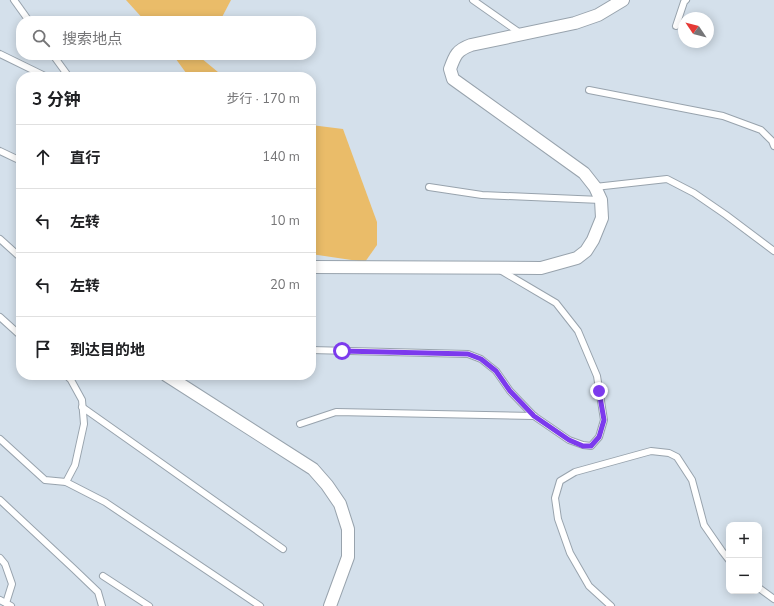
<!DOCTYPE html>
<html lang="zh">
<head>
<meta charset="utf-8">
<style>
  body { margin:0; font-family:"Nunito Sans","Noto Sans SC",sans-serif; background:#f6f6f6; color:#202124 }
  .controls { position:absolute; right:12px; bottom:12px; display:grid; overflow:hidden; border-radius:8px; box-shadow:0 2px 10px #0003 }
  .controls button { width:36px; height:36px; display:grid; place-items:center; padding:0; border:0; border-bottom:1px solid #e0e0e0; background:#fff; color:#202124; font:20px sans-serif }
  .compass { position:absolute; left:678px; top:12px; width:36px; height:36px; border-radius:50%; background:#fff; box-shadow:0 2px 10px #0003; rotate:305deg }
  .stop { position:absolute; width:12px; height:12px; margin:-9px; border:3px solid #7c3aed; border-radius:50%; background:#fff }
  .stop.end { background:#7c3aed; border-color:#fff; box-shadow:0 1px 4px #0008 }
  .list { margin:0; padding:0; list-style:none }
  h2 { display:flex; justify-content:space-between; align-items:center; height:52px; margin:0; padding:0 16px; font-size:17px }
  h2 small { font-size:13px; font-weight:400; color:#757577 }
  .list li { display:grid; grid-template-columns:26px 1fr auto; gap:12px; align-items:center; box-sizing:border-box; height:64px; padding:0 16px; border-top:1px solid #e0e0e0 }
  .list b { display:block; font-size:15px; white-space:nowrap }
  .list em { font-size:13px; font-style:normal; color:#757577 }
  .icon { flex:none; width:22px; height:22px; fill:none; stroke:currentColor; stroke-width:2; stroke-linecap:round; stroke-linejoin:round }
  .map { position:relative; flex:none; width:774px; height:606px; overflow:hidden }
  .search { position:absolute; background:#fff; box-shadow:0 2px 10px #0003; left:16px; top:16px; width:300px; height:44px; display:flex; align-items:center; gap:10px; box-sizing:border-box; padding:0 14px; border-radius:16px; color:#757577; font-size:15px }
  .panel { position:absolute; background:#fff; box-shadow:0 2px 10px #0003; left:16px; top:72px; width:300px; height:308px; border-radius:16px }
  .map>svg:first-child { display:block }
  .green { fill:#eabc69 }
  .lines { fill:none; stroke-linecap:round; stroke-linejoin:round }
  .lane-casing { stroke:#98a3ad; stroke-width:8 }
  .street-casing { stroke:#98a3ad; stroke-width:14 }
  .lane { stroke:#fff; stroke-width:6 }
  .street { stroke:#fff; stroke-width:12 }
  .route { stroke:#7c3aed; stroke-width:5 }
</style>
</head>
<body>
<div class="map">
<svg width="774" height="606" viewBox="0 0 774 606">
  <rect width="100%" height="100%" fill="#d4e0eb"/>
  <!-- green -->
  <g class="green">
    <polygon points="126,0 231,0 220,21 145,21"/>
    <polygon points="173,55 203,55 201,58 224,77 189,77"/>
    <polygon points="311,125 343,129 377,222 377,245 365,262 311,254"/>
  </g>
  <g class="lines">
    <!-- lane casing -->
    <g class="lane-casing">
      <g id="lane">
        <polyline points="14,0 29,21"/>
        <polyline points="473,0 520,33"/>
        <polyline points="676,26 684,2 686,0"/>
        <polyline points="0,54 47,77"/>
        <polyline points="53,55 69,77"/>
        <polyline points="589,90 723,116 761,130 772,141 774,146"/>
        <polyline points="0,151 21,161"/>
        <polyline points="429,187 482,195 601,200"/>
        <polyline points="595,187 667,179 694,193 726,215 774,251"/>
        <polyline points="0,239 21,258"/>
        <polyline points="0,317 21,336"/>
        <polyline points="311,350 468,354 481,359 496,371 510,391 534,416 569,440 583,445 591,446 599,437 604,420 597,376 578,331 556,303 500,270"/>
        <polyline points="66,375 71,380 82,400 84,424 75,465 66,482"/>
        <polyline points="82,407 283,549"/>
        <polyline points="300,424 336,412 534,416"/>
        <polyline points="0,439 45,480 66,482 105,502 260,606"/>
        <polyline points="0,500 74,569 98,592 102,606"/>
        <polyline points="0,558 5,564 12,584 6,603"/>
        <polyline points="103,576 149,606"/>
        <polyline points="759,588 774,599"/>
        <polyline points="0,600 11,606"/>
        <polyline points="611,606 589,586 570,553 558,519 555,498 560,481 575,472 651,451 669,453 677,457 692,480 704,525 722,551 729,560"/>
      </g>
    </g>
    <!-- street casing -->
    <g class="street-casing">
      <g id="street">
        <path d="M 311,267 L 541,268 L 577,258 L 586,251 L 593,240 L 602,218 L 601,200 L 595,187 L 584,173 L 453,79 L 450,69 C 455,55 457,50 471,45 L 575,23 L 598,15 L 623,0"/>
        <polyline points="166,375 313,469 327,485 340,504 348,529 348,557 330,606"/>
      </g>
    </g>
    <!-- lane -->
    <use href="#lane" class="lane"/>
    <!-- street -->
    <use href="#street" class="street"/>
  </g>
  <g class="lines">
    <!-- route -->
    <polyline class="route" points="342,351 468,354 481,359 496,371 510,391 534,416 569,440 583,446 591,446 599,437 604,420 599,391"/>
  </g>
</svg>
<div class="controls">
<button>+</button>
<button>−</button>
</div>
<svg class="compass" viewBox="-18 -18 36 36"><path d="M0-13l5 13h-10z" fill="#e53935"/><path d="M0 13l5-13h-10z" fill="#757577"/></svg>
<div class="stop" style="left:342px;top:351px"></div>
<div class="stop end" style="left:599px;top:391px"></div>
<div class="search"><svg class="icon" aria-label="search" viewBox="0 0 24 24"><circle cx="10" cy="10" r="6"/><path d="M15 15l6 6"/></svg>搜索地点</div>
<section class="panel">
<h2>3 分钟<small>步行 · 170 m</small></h2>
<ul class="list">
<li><svg class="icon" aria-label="ahead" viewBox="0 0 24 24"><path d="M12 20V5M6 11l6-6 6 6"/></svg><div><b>直行</b></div><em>140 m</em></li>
<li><svg class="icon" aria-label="left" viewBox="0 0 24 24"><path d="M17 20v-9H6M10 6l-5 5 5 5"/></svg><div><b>左转</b></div><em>10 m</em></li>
<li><svg class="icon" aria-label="left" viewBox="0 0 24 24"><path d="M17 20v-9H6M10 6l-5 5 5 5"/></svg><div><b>左转</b></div><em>20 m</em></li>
<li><svg class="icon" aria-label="arrive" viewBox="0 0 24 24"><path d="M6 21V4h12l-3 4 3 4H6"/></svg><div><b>到达目的地</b></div></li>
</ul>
</section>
</div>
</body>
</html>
